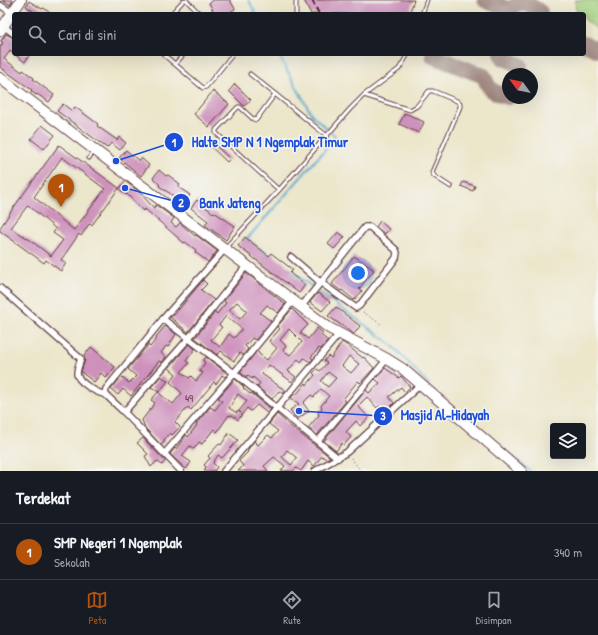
<!DOCTYPE html>
<html lang="id">
<head>
<meta charset="utf-8">
<style>
  body { margin:0; font-family:"Patrick Hand",sans-serif; background:#20242c; color:#f1f3f6 }
  .controls { position:absolute; right:12px; bottom:12px; display:grid; overflow:hidden; border-radius:4px; box-shadow:0 4px 16px #0002 }
  .controls button { width:36px; height:36px; display:grid; place-items:center; padding:0; border:0; border-bottom:1px solid #363941; background:#171b24; color:#f1f3f6; font:20px sans-serif }
  .compass { position:absolute; left:502px; top:68px; width:36px; height:36px; border-radius:50%; background:#171b24; box-shadow:0 4px 16px #0002; rotate:303deg }
  .you { position:absolute; left:358px; top:273px; width:14px; height:14px; margin:-10px; border:3px solid #fff; border-radius:50%; background:#1a73e8; box-shadow:0 0 0 6px #1a73e833 }
  .badge { display:grid; place-items:center; width:26px; height:26px; border-radius:50%; background:#b45309; color:#fff; font-size:13px; font-weight:700 }
  .pin { position:absolute; translate:-50% -33px; filter:drop-shadow(0 1px 2px #0008) }
  .pin::after { content:''; position:absolute; top:21px; width:14px; height:12px; background:inherit; clip-path:polygon(0 0,100% 0,50% 100%) }
  .list { margin:0; padding:0; list-style:none }
  h2 { display:flex; justify-content:space-between; align-items:center; height:52px; margin:0; padding:0 16px; font-size:17px }
  h2 small { font-size:13px; font-weight:400; color:#9ea1a6 }
  .list li { display:grid; grid-template-columns:26px 1fr auto; gap:12px; align-items:center; box-sizing:border-box; height:56px; padding:0 16px; border-top:1px solid #363941 }
  .list b { display:block; font-size:15px; white-space:nowrap }
  .list p { margin:0; font-size:13px; white-space:nowrap; color:#9ea1a6 }
  .list em { font-size:13px; font-style:normal; color:#9ea1a6 }
  .icon { flex:none; width:22px; height:22px; fill:none; stroke:currentColor; stroke-width:2; stroke-linecap:round; stroke-linejoin:round }
  .map { position:relative; flex:none; width:598px; height:471px; overflow:hidden }
  .search { position:absolute; background:#171b24; box-shadow:0 4px 16px #0002; left:12px; right:12px; top:12px; height:44px; display:flex; align-items:center; gap:10px; box-sizing:border-box; padding:0 14px; border-radius:4px; color:#9ea1a6; font-size:15px }
  .sheet { height:108px; background:#171b24 }
  nav { display:flex; justify-content:space-around; align-items:center; box-sizing:border-box; height:56px; border-top:1px solid #363941; background:#171b24; font-size:11px; color:#9ea1a6 }
  nav a { display:grid; justify-items:center; gap:2px }
  nav .on { color:#b45309 }
  .map>svg:first-child { display:block }
  .green { fill:#a1cd7a; stroke:#767652 }
  .lines { fill:none; stroke-linecap:round; stroke-linejoin:round }
  .stream { stroke:#56a8d1; stroke-width:2 }
  .taxiway { stroke:#9b827b; stroke-width:16 }
  .building { fill:#cd91bc; fill-rule:evenodd }
  .lane-casing { stroke:#623d43; stroke-width:5 }
  .street-casing { stroke:#623d43; stroke-width:8 }
  .highway-casing { stroke:#623d43; stroke-width:12 }
  .path { stroke:#623d43; stroke-width:1; stroke-dasharray:1 3; stroke-linecap:butt }
  .lane { stroke:#fff; stroke-width:3 }
  .street { stroke:#fff; stroke-width:5.5 }
  .highway { stroke:#fff; stroke-width:10 }
  .rail { stroke:#4a1f2b; stroke-width:2; stroke-dasharray:6 3; stroke-linecap:butt }
  .labels { text-anchor:middle; dominant-baseline:central; stroke-width:3; stroke-linejoin:round; paint-order:stroke }
  .number-label { font-size:11px; fill:#6b3c4f }
  .leader { fill:none; stroke:#1d4ed8; stroke-width:1.5 }
  .callout-dot { fill:#1d4ed8; stroke:#f6f6f2; stroke-width:1.5 }
  .mark-label { font-size:12px; text-anchor:middle; font-weight:bold; fill:#fff }
  .callout-label { font-size:14px; text-anchor:middle; font-weight:bold; fill:#1d4ed8; stroke:#f6f6f2; stroke-width:3; stroke-linejoin:round; paint-order:stroke }
</style>
</head>
<body>
<div class="map">
<svg width="598" height="471" viewBox="0 0 598 471">
  <rect width="100%" height="100%" fill="#f6f6f2"/>
  <filter id="ink" filterUnits="userSpaceOnUse"><feTurbulence type="fractalNoise" baseFrequency=".025" numOctaves="2"/><feDisplacementMap in="SourceGraphic" scale="8" xChannelSelector="R" yChannelSelector="G"/><feConvolveMatrix kernelMatrix="1 2 1 2 8 2 1 2 1" color-interpolation-filters="sRGB"/></filter>
  <filter id="wash" filterUnits="userSpaceOnUse"><feTurbulence type="fractalNoise" baseFrequency=".012" numOctaves="4" result="noise"/><feDisplacementMap in="SourceGraphic" scale="16" xChannelSelector="R" yChannelSelector="G"/><feGaussianBlur stdDeviation="0.9" result="paint"/><feColorMatrix in="noise" values="0 0 0 0 0 0 0 0 0 0 0 0 0 0 0 0 0 1.4 0 .05"/><feComposite in="paint" operator="in"/></filter>
  <g filter="url(#wash)">
    <rect width="100%" height="100%" fill="#ece6cb"/>
    <!-- green -->
    <polygon class="green" points="575,0 598,0 598,30 584,19 584,14 580,14 576,10"/>
    <g class="lines">
      <!-- stream -->
      <g class="stream">
        <polyline points="249,1 256,14"/>
        <polyline points="271,257 247,239 335,138 335,136 312,115 278,54"/>
        <polyline points="289,270 391,344 429,385"/>
        <polyline points="461,413 530,471"/>
      </g>
      <!-- taxiway -->
      <g class="taxiway">
        <polyline points="485,0 509,10"/>
        <path d="M 510,14 L 509,10 C 522,1 527,2 540,12"/>
        <polyline points="584,44 598,50"/>
        <polyline points="501,54 504,58 520,65"/>
        <path d="M 433,56 L 484,76 C 489,91 493,92 508,97"/>
      </g>
    </g>
    <g id="blocks">
      <!-- building -->
      <g class="building">
        <polygon points="2,0 13,0 10,5"/>
        <polygon points="214,0 230,0 235,9 227,14 215,14 209,3"/>
        <polygon points="304,0 414,0 409,14 311,14"/>
        <polygon points="29,1 42,9 44,8 51,14 37,14 26,6"/>
        <polygon points="6,34 14,38 14,54 10,51 4,59 22,72 23,70 34,78 33,79 54,95 49,102 37,94 36,95 31,91 32,90 0,67 0,47 3,43 1,41"/>
        <polygon points="14,54 30,54 25,62"/>
        <polygon points="235,84 251,100 244,106 229,91"/>
        <polygon points="213,91 229,104 209,127 194,114"/>
        <polygon points="63,104 72,111 75,107 98,124 97,126 117,140 119,137 126,143 120,150 111,143 107,148 57,111"/>
        <polygon points="405,113 424,122 419,133 399,124"/>
        <polygon points="42,125 55,135 44,149 31,139"/>
        <polygon points="209,139 230,159 227,162 206,142"/>
        <path d="M 59,145 L 119,188 L 92,225 L 89,224 L 81,236 L 79,234 L 61,260 L 66,263 L 61,271 L 46,260 L 44,263 L 0,231 L 0,228 L 14,207 ZM 62,157 L 105,189 L 74,230 L 34,197 ZM 28,205 L 56,229 L 53,233 L 63,240 L 51,256 L 30,240 L 11,228 Z"/>
        <polygon points="126,150 139,161 141,158 149,165 141,176 119,158"/>
        <polygon points="159,170 166,176 168,175 180,184 178,187 190,195 184,203 159,186 160,185 153,178"/>
        <polygon points="125,181 138,191 154,208 156,205 174,218 171,223 176,227 180,223 195,236 196,235 217,251 208,262 195,252 196,250 185,242 184,243 145,209 143,211 127,194 126,195 119,189"/>
        <polygon points="463,182 475,186 473,191 461,186"/>
        <polygon points="197,200 213,213 214,212 235,226 226,240 205,225 208,221 191,208"/>
        <polygon points="380,221 389,229 385,234 376,227"/>
        <polygon points="338,232 345,237 334,249 328,244"/>
        <polygon points="245,237 269,256 271,253 293,270 290,273 305,285 299,293 238,246"/>
        <polygon points="354,256 374,270 359,289 362,291 354,300 342,290 341,291 332,284"/>
        <path d="M 246,273 L 285,304 L 278,313 L 267,305 L 260,313 L 271,321 L 255,340 L 252,338 L 245,346 L 248,349 L 243,355 L 240,353 L 234,361 L 221,351 L 217,355 L 195,338 L 215,312 L 217,314 L 226,303 L 224,301 ZM 237,302 L 247,311 L 240,319 L 229,310 ZM 226,316 L 242,329 L 234,338 L 229,334 L 220,347 L 211,340 L 222,327 L 219,325 Z"/>
        <polygon points="203,280 207,284 201,290 214,300 188,332 170,317 175,314"/>
        <polygon points="318,293 330,302 322,311 310,302"/>
        <polygon points="336,307 360,326 354,334 328,316"/>
        <path d="M 292,309 L 308,325 L 300,333 L 308,339 L 317,328 L 323,333 L 321,335 L 328,341 L 321,349 L 319,348 L 311,357 L 313,359 L 310,362 L 304,358 L 301,362 L 298,359 L 288,371 L 296,377 L 292,382 L 269,365 L 262,374 L 286,391 L 283,394 L 279,391 L 272,399 L 257,387 L 260,383 L 253,377 L 252,379 L 247,375 L 246,377 L 240,372 L 257,351 L 259,353 L 259,354 L 267,360 L 277,348 L 269,341 L 280,329 L 277,327 ZM 289,329 L 302,342 L 290,355 L 283,350 L 286,346 L 280,340 Z"/>
        <polygon points="165,326 176,334 168,347 166,346 161,353 166,357 162,362 159,361 131,396 123,389 118,395 111,389 122,377 129,383 136,376 128,369 148,345 150,347 157,338 156,337"/>
        <path d="M 342,342 L 348,346 L 363,358 L 364,357 L 374,368 L 360,383 L 358,381 L 343,399 L 346,401 L 317,435 L 308,428 L 319,415 L 318,413 L 322,408 L 321,406 L 329,396 L 321,389 L 314,397 L 311,395 L 303,403 L 309,411 L 297,419 L 290,410 L 299,404 L 291,398 L 294,394 L 296,395 L 306,383 L 307,385 L 315,375 L 313,373 L 317,369 L 320,371 L 327,363 L 324,361 L 328,356 L 331,358 ZM 349,356 L 359,364 L 351,373 L 342,366 ZM 328,372 L 336,378 L 328,387 L 321,381 Z"/>
        <polygon points="189,344 195,349 186,361 189,363 181,372 189,378 191,376 196,381 203,373 199,371 205,363 203,361 206,357 228,374 225,377 222,375 216,384 214,382 191,410 188,407 175,422 180,427 172,435 170,433 164,440 165,441 161,445 145,428 142,420 155,403 151,400 158,392 168,401 169,401 173,404 182,393 170,382 176,374 169,368"/>
        <polygon points="91,347 115,367 106,378 101,373 94,382 81,372 85,360 84,356"/>
        <polygon points="385,368 399,378 401,376 410,387 405,392 401,387 389,397 394,403 384,412 379,406 377,408 367,397 358,406 369,418 360,426 356,421 346,432 351,437 344,445 342,443 336,451 324,441 366,390 369,393 380,383 375,379"/>
        <polygon points="161,376 168,381 159,392 151,387"/>
        <path d="M 235,379 L 244,387 L 243,388 L 250,394 L 251,393 L 271,409 L 267,413 L 257,405 L 251,411 L 247,408 L 238,420 L 232,415 L 230,416 L 229,415 L 217,432 L 214,429 L 202,444 L 199,442 L 194,449 L 190,446 L 182,456 L 191,462 L 186,469 L 170,454 L 175,448 L 176,449 L 186,435 L 188,437 L 197,425 L 196,424 L 210,407 L 215,410 L 222,401 L 218,398 ZM 238,394 L 247,401 L 239,411 L 241,413 L 238,411 L 237,413 L 229,408 Z"/>
        <path d="M 277,414 L 289,425 L 330,457 L 326,459 L 322,456 L 314,466 L 308,461 L 301,471 L 296,468 L 293,471 L 281,471 L 285,466 L 274,457 L 264,466 L 268,471 L 238,471 L 243,466 L 239,461 L 248,452 L 247,451 L 254,441 L 258,445 L 268,435 L 272,438 L 278,431 L 269,424 ZM 287,450 L 297,458 L 291,465 L 282,457 Z"/>
        <polygon points="229,433 238,440 222,458 218,455 213,463 217,467 214,471 204,471 206,467 204,465 210,458 208,456 219,444 221,445"/>
        <polygon points="143,438 165,461 162,465 157,461 151,467 145,456 148,454 137,443"/>
      </g>
    </g>
  </g>
  <g filter="url(#ink)">
    <use href="#blocks" fill-opacity="0" stroke="#623d43" stroke-width="1"/>
    <g class="lines">
      <!-- lane casing -->
      <g class="lane-casing">
        <g id="lane">
          <polyline points="186,0 200,14"/>
          <polyline points="171,14 184,0"/>
          <polyline points="296,14 296,0"/>
          <polyline points="422,14 427,0"/>
          <polyline points="163,54 203,88 206,87 233,54"/>
          <polyline points="175,64 184,54"/>
          <polyline points="250,74 275,94"/>
          <polyline points="364,95 410,110 417,106 429,91 433,91 457,101 460,104 460,107 432,172 434,176 451,187"/>
          <polyline points="89,158 94,151"/>
          <polyline points="279,190 216,133 216,130 238,107 240,107 253,119 256,120 275,94 327,136"/>
          <polyline points="226,247 279,190 350,109 364,95 399,69 408,54"/>
        </g>
      </g>
      <!-- street casing -->
      <g class="street-casing">
        <g id="street">
          <polyline points="0,5 12,13"/>
          <polyline points="2,25 14,34"/>
          <polyline points="291,257 320,282 356,308 359,306 396,258 397,253 396,250 370,227 365,227 301,307"/>
          <path d="M 0,288 L 81,359 C 79,364 77,369 77,374 C 78,382 98,394 105,394"/>
          <polyline points="163,319 234,373 338,458"/>
          <polyline points="124,412 188,339 247,265"/>
          <polyline points="318,441 387,359"/>
          <polyline points="165,453 234,373 293,301"/>
          <polyline points="181,471 124,412 105,394 106,389 163,319 225,249"/>
          <polyline points="224,471 339,334"/>
          <polyline points="315,471 347,452 421,384"/>
        </g>
      </g>
      <!-- highway casing -->
      <g class="highway-casing">
        <g id="highway">
          <polyline points="0,31 21,0"/>
          <polyline points="0,78 329,328 387,359 403,369 521,471"/>
        </g>
      </g>
      <!-- path -->
      <g class="path">
        <polyline points="363,312 382,325"/>
        <polyline points="351,458 361,471"/>
      </g>
      <!-- lane -->
      <use href="#lane" class="lane"/>
      <!-- street -->
      <use href="#street" class="street"/>
      <!-- highway -->
      <use href="#highway" class="highway"/>
      <!-- rail -->
      <polyline class="rail" points="312,0 319,14"/>
    </g>
  </g>
  <g class="labels">
    <!-- number labels -->
    <g class="number-label">
      <text x="189" y="398">49</text>
    </g>
  </g>
  <!-- callouts -->
  <path class="leader" d="M116 161L174 142M125 188L181 203M299 411L383 416"/>
  <g class="callout-dot">
    <circle cx="116" cy="161" r="4"/>
    <circle cx="125" cy="188" r="4"/>
    <circle cx="299" cy="411" r="4"/>
    <circle cx="174" cy="142" r="10"/>
    <circle cx="181" cy="203" r="10"/>
    <circle cx="383" cy="416" r="10"/>
  </g>
  <g class="mark-label">
    <text x="174" y="147">1</text>
    <text x="181" y="207">2</text>
    <text x="383" y="420">3</text>
  </g>
  <g class="callout-label">
    <text x="270" y="147">Halte SMP N 1 Ngemplak Timur</text>
    <text x="230" y="208">Bank Jateng</text>
    <text x="445" y="420">Masjid Al-Hidayah</text>
  </g>
</svg>
<div class="controls">
<button><svg class="icon" aria-label="layers" viewBox="0 0 24 24"><path d="M12 4l9 5-9 5-9-5zM3 14l9 5 9-5"/></svg></button>
</div>
<svg class="compass" viewBox="-18 -18 36 36"><path d="M0-13l5 13h-10z" fill="#e53935"/><path d="M0 13l5-13h-10z" fill="#9ea1a6"/></svg>
<div class="you"></div>
<div class="pin badge" style="left:61px;top:207px">1</div>
<div class="search"><svg class="icon" aria-label="search" viewBox="0 0 24 24"><circle cx="10" cy="10" r="6"/><path d="M15 15l6 6"/></svg>Cari di sini</div>
</div>
<section class="sheet">
<h2>Terdekat<small></small></h2>
<ul class="list">
<li><span class="badge">1</span><div><b>SMP Negeri 1 Ngemplak</b><p>Sekolah</p></div><em>340 m</em></li>
</ul>
</section>
<nav>
<a class="on"><svg class="icon" aria-label="map" viewBox="0 0 24 24"><path d="M3 6l6-2 6 2 6-2v14l-6 2-6-2-6 2zM9 4v14M15 6v14"/></svg>Peta</a>
<a><svg class="icon" aria-label="directions" viewBox="0 0 24 24"><path d="M12 3l9 9-9 9-9-9zM9 14v-3h6M13 9l2 2-2 2"/></svg>Rute</a>
<a><svg class="icon" aria-label="saved" viewBox="0 0 24 24"><path d="M7 4h10v16l-5-4-5 4z"/></svg>Disimpan</a>
</nav>
</body>
</html>
